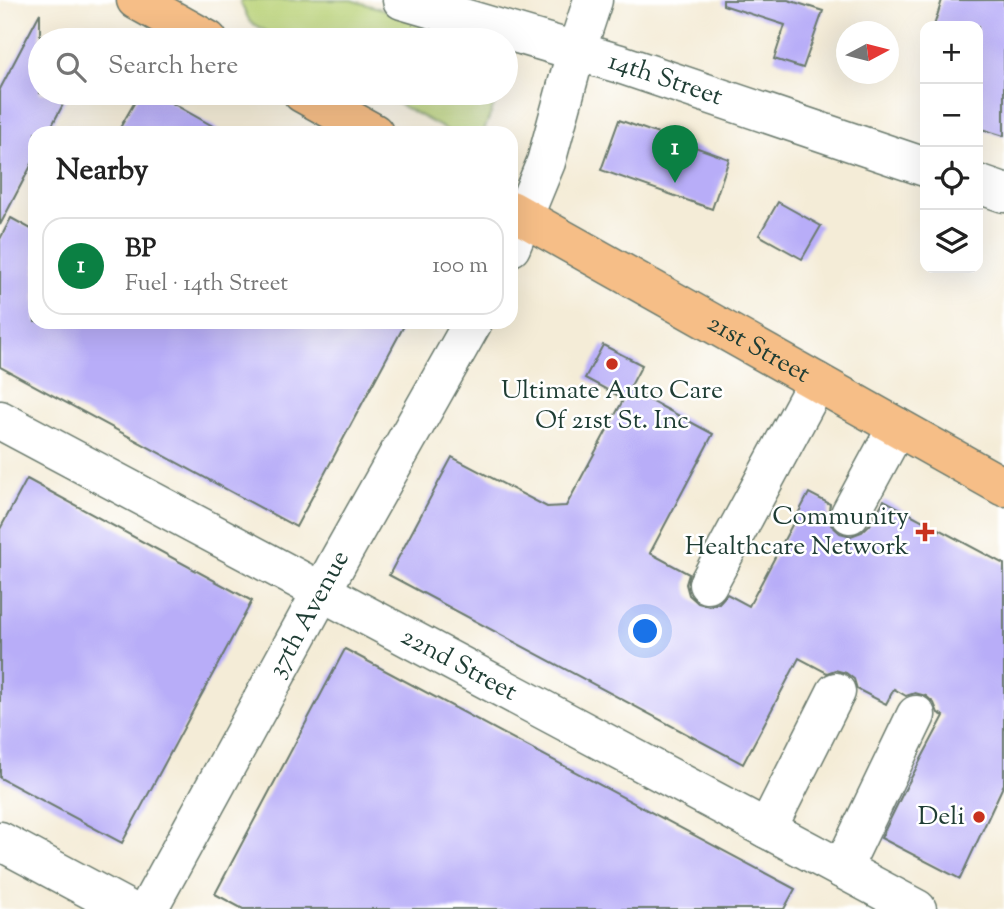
<!DOCTYPE html>
<html lang="en">
<head>
<meta charset="utf-8">
<style>
  body { margin:0; font-family:"Sorts Mill Goudy",serif; background:#f6f6f6; color:#222 }
  .controls { position:absolute; right:21px; top:21px; display:grid; overflow:hidden; border-radius:14px; box-shadow:0 7px 28px #0002 }
  .controls button { width:63px; height:63px; display:grid; place-items:center; padding:0; border:0; border-bottom:2px solid #e0e0e0; background:#fff; color:#222; font:35px sans-serif }
  .compass { position:absolute; left:836px; top:21px; width:63px; height:63px; border-radius:50%; background:#fff; box-shadow:0 7px 28px #0002; rotate:83deg }
  .you { position:absolute; left:646px; top:632px; width:24px; height:24px; margin:-18px; border:5px solid #fff; border-radius:50%; background:#1a73e8; box-shadow:0 0 0 10px #1a73e833 }
  .badge { display:grid; place-items:center; width:46px; height:46px; border-radius:50%; background:#0b8043; color:#fff; font-size:23px; font-weight:700 }
  .pin { position:absolute; translate:-50% -58px; filter:drop-shadow(0 2px 4px #0008) }
  .pin::after { content:''; position:absolute; top:37px; width:24px; height:21px; background:inherit; clip-path:polygon(0 0,100% 0,50% 100%) }
  .list { margin:0; padding:0; list-style:none }
  h2 { display:flex; justify-content:space-between; align-items:center; height:91px; margin:0; padding:0 28px; font-size:30px }
  h2 small { font-size:23px; font-weight:400; color:#767676 }
  .list li { display:grid; grid-template-columns:46px 1fr auto; gap:21px; align-items:center; box-sizing:border-box; height:98px; margin:0 14px 14px; padding:0 14px; border:2px solid #e0e0e0; border-radius:21px }
  .list b { display:block; font-size:26px; white-space:nowrap }
  .list p { margin:0; font-size:23px; white-space:nowrap; color:#767676 }
  .list em { font-size:23px; font-style:normal; color:#767676 }
  .icon { flex:none; width:38px; height:38px; fill:none; stroke:currentColor; stroke-width:2; stroke-linecap:round; stroke-linejoin:round }
  .map { position:relative; flex:none; width:1004px; height:909px; overflow:hidden }
  .search { position:absolute; background:#fff; box-shadow:0 7px 28px #0002; left:28px; top:28px; width:490px; height:77px; display:flex; align-items:center; gap:18px; box-sizing:border-box; padding:0 24px; border-radius:38px; color:#767676; font-size:26px }
  .panel { position:absolute; background:#fff; box-shadow:0 7px 28px #0002; left:28px; top:126px; width:490px; height:203px; border-radius:21px }
  .map>svg:first-child { display:block }
  .green { fill:#b9d277; stroke:#6c8856; stroke-width:2 }
  .building { fill:#b8adf8 }
  .lines { fill:none; stroke-linecap:round; stroke-linejoin:round }
  .minor-casing { stroke:#6a7a6d; stroke-width:41 }
  .major-casing { stroke:#6a7a6d; stroke-width:41 }
  .minor { stroke:#fff; stroke-width:38 }
  .major { stroke:#f6be87; stroke-width:38 }
  .poi-dot { fill:#c8321e; stroke:#fff; stroke-width:2.5 }
  .labels { text-anchor:middle; dominant-baseline:central; stroke-width:5; stroke-linejoin:round; paint-order:stroke }
  .street-label { font-size:26px; fill:#1f3d34; stroke:#fff }
  .poi-label { font-size:26px; fill:#1f3d34; stroke:#fff; text-anchor:end }
</style>
</head>
<body>
<div class="map">
<svg width="1004" height="909" viewBox="0 0 1004 909">
  <rect width="100%" height="100%" fill="#fff"/>
  <filter id="ink" filterUnits="userSpaceOnUse"><feTurbulence type="fractalNoise" baseFrequency=".0143" numOctaves="2"/><feDisplacementMap in="SourceGraphic" scale="14" xChannelSelector="R" yChannelSelector="G"/><feConvolveMatrix kernelMatrix="1 2 1 2 8 2 1 2 1" color-interpolation-filters="sRGB"/></filter>
  <filter id="wash" filterUnits="userSpaceOnUse"><feTurbulence type="fractalNoise" baseFrequency=".00686" numOctaves="4" result="noise"/><feDisplacementMap in="SourceGraphic" scale="28" xChannelSelector="R" yChannelSelector="G"/><feGaussianBlur stdDeviation="1.57" result="paint"/><feColorMatrix in="noise" values="0 0 0 0 0 0 0 0 0 0 0 0 0 0 0 0 0 1.4 0 .05"/><feComposite in="paint" operator="in"/></filter>
  <g filter="url(#wash)">
    <rect width="100%" height="100%" fill="#f4ecd7"/>
    <!-- green -->
    <g class="green">
      <polygon points="241,0 351,0 489,40 282,40 250,22 240,2"/>
      <polygon points="378,93 499,93 483,133 452,133"/>
    </g>
    <g id="blocks">
      <!-- building -->
      <g class="building">
        <polygon points="723,0 788,0 823,11 803,68 774,59 785,25 723,5"/>
        <polygon points="942,0 1004,0 1004,136 978,128 978,26 934,26"/>
        <polygon points="40,13 40,93 69,93 48,133 35,133 35,158 0,225 0,89"/>
        <polygon points="140,93 154,93 225,133 117,133"/>
        <polygon points="619,120 729,159 712,209 601,170"/>
        <polygon points="778,202 821,226 802,259 759,235"/>
        <polygon points="11,218 35,231 35,322 406,322 296,527 0,367 0,239"/>
        <polygon points="603,345 642,365 624,399 585,378"/>
        <polygon points="629,389 713,434 650,553 689,574 686,584 689,595 698,603 709,606 719,603 727,594 749,606 809,493 830,504 828,515 831,525 840,533 851,536 862,532 869,525 870,525 884,500 1004,564 1004,784 960,879 881,838 902,795 944,716 938,713 934,703 926,696 915,693 906,696 894,689 886,704 857,689 854,679 846,673 835,670 827,673 799,658 743,764 389,575 452,457 547,507 566,506"/>
        <polygon points="27,479 252,601 122,843 0,778 0,529"/>
        <polygon points="345,649 795,889 784,909 243,909 215,894"/>
      </g>
    </g>
  </g>
  <g filter="url(#ink)">
    <use href="#blocks" fill-opacity="0" stroke="#6a7a6d" stroke-width="2"/>
    <g class="lines">
      <!-- minor casing -->
      <g class="minor-casing">
        <g id="minor">
          <path id="s1" d="M 402,0 L 620,64 L 925,167"/>
          <polyline points="978,184 1004,193"/>
          <polyline points="511,247 546,162 576,52 593,0"/>
          <path id="s2" d="M 0,420 L 917,909"/>
          <polyline points="850,514 897,427"/>
          <polyline points="708,584 817,382"/>
          <polyline points="767,829 836,692"/>
          <polyline points="0,841 127,909"/>
          <polyline points="842,869 916,715"/>
          <path id="s3" d="M 148,909 L 340,558 L 473,322"/>
        </g>
      </g>
      <!-- major casing -->
      <g class="major-casing">
        <g id="major">
          <polyline points="136,0 208,40"/>
          <polyline points="302,93 374,133"/>
          <path id="s4" d="M 511,210 L 1004,487"/>
        </g>
      </g>
      <!-- minor -->
      <use href="#minor" class="minor"/>
      <!-- major -->
      <use href="#major" class="major"/>
    </g>
  </g>
  <!-- markers -->
  <g class="poi-dot">
    <circle cx="612" cy="364" r="7"/>
    <path d="M921.5 521.5h7v7h7v7h-7v7h-7v-7h-7v-7h7z"/>
    <circle cx="979" cy="817" r="7"/>
  </g>
  <g class="labels">
    <!-- street labels -->
    <g class="street-label">
      <text stroke="none"><textPath href="#s1" startOffset="275">14th Street</textPath></text>
      <text stroke="none"><textPath href="#s4" startOffset="284">21st Street</textPath></text>
      <text stroke="none"><textPath href="#s3" startOffset="336">37th Avenue</textPath></text>
      <text stroke="none"><textPath href="#s2" startOffset="520">22nd Street</textPath></text>
    </g>
    <!-- poi labels -->
    <g class="poi-label">
      <text x="612" y="391" text-anchor="middle">Ultimate Auto Care<tspan x="612" dy="30">Of 21st St. Inc</tspan></text>
      <text x="909" y="517">Community<tspan x="909" dy="30">Healthcare Network</tspan></text>
      <text x="965" y="817">Deli</text>
    </g>
  </g>
</svg>
<div class="controls">
<button>+</button>
<button>−</button>
<button><svg class="icon" aria-label="locate" viewBox="0 0 24 24"><circle cx="12" cy="12" r="6"/><path d="M12 2v4M12 18v4M2 12h4M18 12h4"/></svg></button>
<button><svg class="icon" aria-label="layers" viewBox="0 0 24 24"><path d="M12 4l9 5-9 5-9-5zM3 14l9 5 9-5"/></svg></button>
</div>
<svg class="compass" viewBox="-18 -18 36 36"><path d="M0-13l5 13h-10z" fill="#e53935"/><path d="M0 13l5-13h-10z" fill="#767676"/></svg>
<div class="you"></div>
<div class="pin badge" style="left:675px;top:183px">1</div>
<div class="search"><svg class="icon" aria-label="search" viewBox="0 0 24 24"><circle cx="10" cy="10" r="6"/><path d="M15 15l6 6"/></svg>Search here</div>
<section class="panel">
<h2>Nearby<small></small></h2>
<ul class="list">
<li><span class="badge">1</span><div><b>BP</b><p>Fuel · 14th Street</p></div><em>100 m</em></li>
</ul>
</section>
</div>
</body>
</html>
